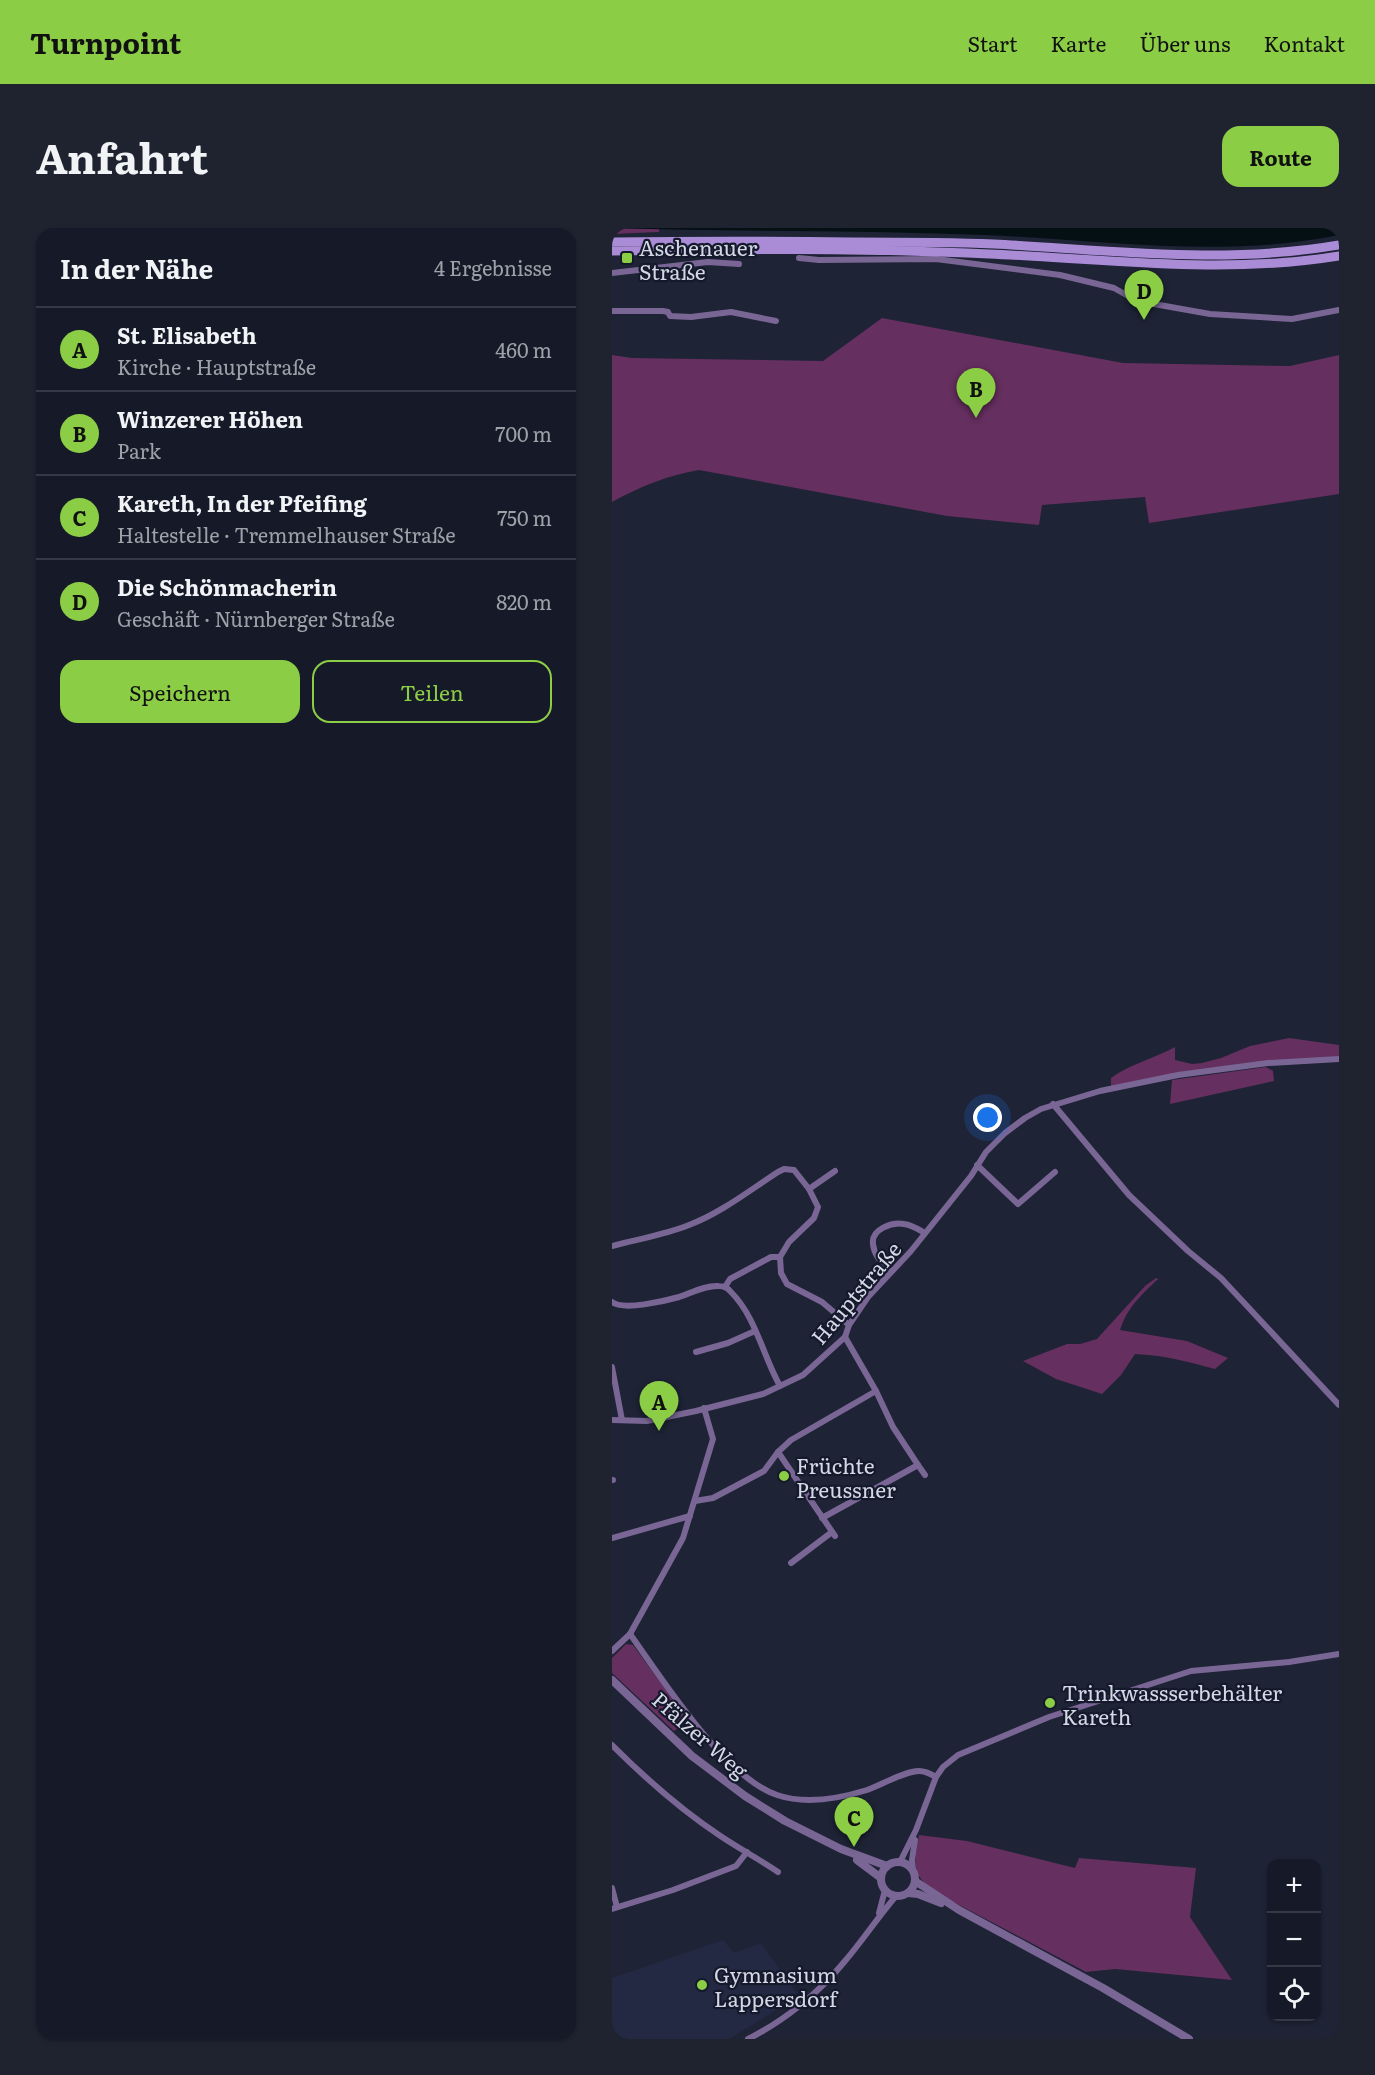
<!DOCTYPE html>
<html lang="de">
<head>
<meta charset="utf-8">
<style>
  body { margin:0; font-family:Literata,serif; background:#1f2330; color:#f1f3f6 }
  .controls { position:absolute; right:18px; bottom:18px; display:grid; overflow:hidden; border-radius:12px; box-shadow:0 2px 4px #0004 }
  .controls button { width:54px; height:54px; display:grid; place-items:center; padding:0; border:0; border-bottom:2px solid #353845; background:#161a28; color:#f1f3f6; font:30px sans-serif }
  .you { position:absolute; left:376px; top:890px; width:21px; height:21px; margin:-15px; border:4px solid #fff; border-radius:50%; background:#1a73e8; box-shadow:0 0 0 9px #1a73e833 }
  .badge { display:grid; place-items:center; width:39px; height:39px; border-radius:50%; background:#8bce46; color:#111; font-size:20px; font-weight:700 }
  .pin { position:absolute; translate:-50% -50px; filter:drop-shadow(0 2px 3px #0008) }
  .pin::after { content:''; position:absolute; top:32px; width:21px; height:18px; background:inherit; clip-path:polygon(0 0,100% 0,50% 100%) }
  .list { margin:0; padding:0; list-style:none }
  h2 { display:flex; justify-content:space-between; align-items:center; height:78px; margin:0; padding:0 24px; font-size:26px }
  h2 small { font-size:20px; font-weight:400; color:#9ea1a8 }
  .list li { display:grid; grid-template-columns:39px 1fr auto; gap:18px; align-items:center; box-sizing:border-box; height:84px; padding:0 24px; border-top:2px solid #353845 }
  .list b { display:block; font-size:22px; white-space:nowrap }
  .list p { margin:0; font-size:20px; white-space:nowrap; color:#9ea1a8 }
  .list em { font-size:20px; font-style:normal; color:#9ea1a8 }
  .actions { display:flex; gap:12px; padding:18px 24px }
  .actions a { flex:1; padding:14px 0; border:2px solid #8bce46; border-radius:18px; text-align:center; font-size:21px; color:#8bce46 }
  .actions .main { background:#8bce46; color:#111 }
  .icon { flex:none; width:33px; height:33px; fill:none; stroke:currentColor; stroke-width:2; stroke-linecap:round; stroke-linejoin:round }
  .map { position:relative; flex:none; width:727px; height:1811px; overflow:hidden; border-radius:18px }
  header { display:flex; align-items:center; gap:36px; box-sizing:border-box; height:84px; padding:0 30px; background:#8bce46; color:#111 }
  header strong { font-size:28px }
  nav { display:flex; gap:33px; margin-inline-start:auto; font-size:21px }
  .intro { display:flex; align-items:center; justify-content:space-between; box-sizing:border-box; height:144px; padding:0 36px }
  h1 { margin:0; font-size:42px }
  .button { padding:15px 27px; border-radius:18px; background:#8bce46; color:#111; font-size:21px; font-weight:700 }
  main { display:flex; gap:36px; padding:0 36px }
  aside { flex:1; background:#161a28; border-radius:18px; box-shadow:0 2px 4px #0004 }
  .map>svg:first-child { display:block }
  .built { fill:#242943 }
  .green { fill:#652f5f }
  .water { fill:#041013 }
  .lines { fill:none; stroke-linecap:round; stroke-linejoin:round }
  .minor { stroke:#796694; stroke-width:6 }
  .tertiary { stroke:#796694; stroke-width:8 }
  .secondary { stroke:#aa8bd5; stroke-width:9 }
  .poi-dot { fill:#8bce46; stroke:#15192c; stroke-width:2 }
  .labels { text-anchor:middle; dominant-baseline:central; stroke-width:4.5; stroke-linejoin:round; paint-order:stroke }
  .poi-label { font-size:21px; fill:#d4d8e5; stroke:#15192c; text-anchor:start }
  .street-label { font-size:21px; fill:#d4d8e5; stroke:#15192c }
</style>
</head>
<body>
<header>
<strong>Turnpoint</strong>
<nav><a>Start</a><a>Karte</a><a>Über uns</a><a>Kontakt</a></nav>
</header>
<div class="intro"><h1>Anfahrt</h1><a class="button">Route</a></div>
<main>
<aside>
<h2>In der Nähe<small>4 Ergebnisse</small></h2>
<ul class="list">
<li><span class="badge">A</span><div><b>St. Elisabeth</b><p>Kirche · Hauptstraße</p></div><em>460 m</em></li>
<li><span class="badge">B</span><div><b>Winzerer Höhen</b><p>Park</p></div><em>700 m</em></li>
<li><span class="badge">C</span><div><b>Kareth, In der Pfeifing</b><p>Haltestelle · Tremmelhauser Straße</p></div><em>750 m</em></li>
<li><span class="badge">D</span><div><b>Die Schönmacherin</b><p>Geschäft · Nürnberger Straße</p></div><em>820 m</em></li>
</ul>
<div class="actions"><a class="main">Speichern</a><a>Teilen</a></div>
</aside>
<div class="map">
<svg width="727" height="1811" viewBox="0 0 727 1811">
  <rect width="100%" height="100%" fill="#1e2336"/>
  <!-- built -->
  <polygon class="built" points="111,1712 122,1725 149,1715 185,1765 155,1788 117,1811 0,1811 0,1750"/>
  <!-- green -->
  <g class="green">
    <polygon points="0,0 47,1 47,4 0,6"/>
    <path d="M 270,90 L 511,135 L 678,138 L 727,127 L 727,266 L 537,295 L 533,269 L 430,277 L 427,297 L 335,288 L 87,242 C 57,247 27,259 0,274 L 0,127 L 20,130 L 211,133 Z"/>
    <path d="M 677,810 L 727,817 L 727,830 L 672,832 L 499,859 L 499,850 C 518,836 543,830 563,819 L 563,832 L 580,836 L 590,835 L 609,830 L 638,818 Z"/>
    <polygon points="654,839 661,843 662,853 558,876 560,852"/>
    <path d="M 544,1050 L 546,1051 C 530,1066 514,1081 508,1102 L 575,1113 L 616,1130 L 603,1141 C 577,1134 551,1127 523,1126 L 509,1147 L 490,1166 L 444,1151 L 411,1133 L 455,1116 L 468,1116 L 485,1111 L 533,1058 Z"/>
    <polygon points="14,1416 21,1417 76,1492 62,1503 0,1445 0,1430"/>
    <path d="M 307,1607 L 355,1613 L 463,1640 L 467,1630 L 584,1640 L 578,1689 L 620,1752 L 503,1741 L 474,1744 L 330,1668 C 299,1647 301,1642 307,1607 Z"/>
  </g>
  <!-- water -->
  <path class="water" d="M 0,0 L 727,0 L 727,7 C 610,31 491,12 373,7 C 249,2 124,4 0,0 Z"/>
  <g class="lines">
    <!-- minor -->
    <g class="minor">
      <polyline points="187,30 207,32 324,31 448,47 502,60 525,73 598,86 680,91 727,82"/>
      <polyline points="0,45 96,34 127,36"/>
      <polyline points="0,83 51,83 56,84 58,88 79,89 119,84 164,93"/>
      <polyline points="441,876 517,967 576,1023 609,1050 727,1177"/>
      <polyline points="365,937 406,976 443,944"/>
      <polyline points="197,961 223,943"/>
      <path d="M 0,1018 C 26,1011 52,1007 77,997 C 109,985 138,962 166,944 L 172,941 L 182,942 L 197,961 L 206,979 L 202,990 L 177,1014 L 168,1029 L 169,1045 L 175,1056 L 210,1074 L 237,1097"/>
      <path d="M 278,1044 C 271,1036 262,1028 261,1016 C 259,1001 280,994 292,996 C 300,997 306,1001 313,1005"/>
      <polyline points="113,1059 118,1051 159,1029 168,1029"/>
      <path d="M 0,1074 C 11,1083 53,1073 67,1069 C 79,1065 94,1057 107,1058 C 112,1058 116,1060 119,1064 C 144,1089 151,1128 168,1158"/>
      <polyline points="84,1124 116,1115 143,1103"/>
      <polyline points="0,1139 10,1192"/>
      <polyline points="0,1192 35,1193 84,1183 151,1166 191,1147 233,1109 237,1097 256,1069 299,1023 359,948 374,924 393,905 413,890 429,881 488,863 566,847 656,835 727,831"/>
      <polyline points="166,1224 223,1308"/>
      <polyline points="306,1237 313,1247"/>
      <polyline points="0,1252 1,1252"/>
      <polyline points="83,1273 101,1270 152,1243 166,1224 179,1212 264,1163 233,1109"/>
      <polyline points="210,1290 306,1237 281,1199 264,1163"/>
      <polyline points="0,1310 78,1288"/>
      <polyline points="179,1335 220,1304"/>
      <path d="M 18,1406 C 51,1452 112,1549 165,1567 C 194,1577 226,1571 255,1562 C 269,1557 293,1543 307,1543 C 313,1543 319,1546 324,1549"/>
      <polyline points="0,1423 18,1406 71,1310 101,1211 92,1180"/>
      <path d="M 0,1517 C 33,1550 68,1581 107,1607 C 126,1620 147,1631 166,1644"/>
      <polyline points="288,1634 304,1602 324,1549 331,1539 346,1527 437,1489 579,1443 677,1434 727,1426"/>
      <polyline points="301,1643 300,1632 303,1612"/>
      <polyline points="0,1660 5,1679"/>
      <polyline points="0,1681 61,1662 124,1638 135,1624"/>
      <polyline points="267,1685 273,1662"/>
      <path d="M 136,1811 C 172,1793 207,1765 233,1733 C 251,1712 266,1689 284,1668"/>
    </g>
    <!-- tertiary -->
    <g class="tertiary">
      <polyline points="0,1452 80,1528 133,1568 173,1593 229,1621 275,1638"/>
      <polyline points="245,1632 269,1650"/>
      <circle cx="286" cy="1651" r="17"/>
      <polyline points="303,1653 347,1682 491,1760 577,1811"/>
      <polyline points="296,1665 306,1666 329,1675"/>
    </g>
    <!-- secondary -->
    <g class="secondary">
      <path d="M 0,14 C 80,13 161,13 241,14 C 288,14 335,14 382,16 C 498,22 612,37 727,17"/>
      <path d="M 0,23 C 126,21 252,20 377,26 C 494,31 611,47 727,28"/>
    </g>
  </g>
  <!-- markers -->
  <g class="poi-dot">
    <rect x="9" y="24" width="12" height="12" rx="3"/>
    <circle cx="172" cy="1248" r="6"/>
    <circle cx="438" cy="1475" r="6"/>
    <circle cx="90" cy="1757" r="6"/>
  </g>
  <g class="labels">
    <!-- poi labels -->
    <g class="poi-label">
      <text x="27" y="18">Aschenauer<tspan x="27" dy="24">Straße</tspan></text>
      <text x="184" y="1236">Früchte<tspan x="184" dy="24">Preussner</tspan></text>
      <text x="450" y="1463">Trinkwassserbehälter<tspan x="450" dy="24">Kareth</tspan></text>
      <text x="102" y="1745">Gymnasium<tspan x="102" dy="24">Lappersdorf</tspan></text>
    </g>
    <!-- street labels -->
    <g class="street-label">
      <text transform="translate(243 1064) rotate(-50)">Hauptstraße</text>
      <text transform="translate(89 1506) rotate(41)">Pfälzer Weg</text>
    </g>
  </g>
</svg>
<div class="controls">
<button>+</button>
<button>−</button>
<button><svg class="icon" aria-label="locate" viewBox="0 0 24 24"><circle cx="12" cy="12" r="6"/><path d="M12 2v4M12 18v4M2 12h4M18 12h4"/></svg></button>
</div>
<div class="you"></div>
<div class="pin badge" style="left:47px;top:1203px">A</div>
<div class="pin badge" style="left:364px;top:190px">B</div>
<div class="pin badge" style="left:242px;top:1619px">C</div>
<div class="pin badge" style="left:532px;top:92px">D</div>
</div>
</main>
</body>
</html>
